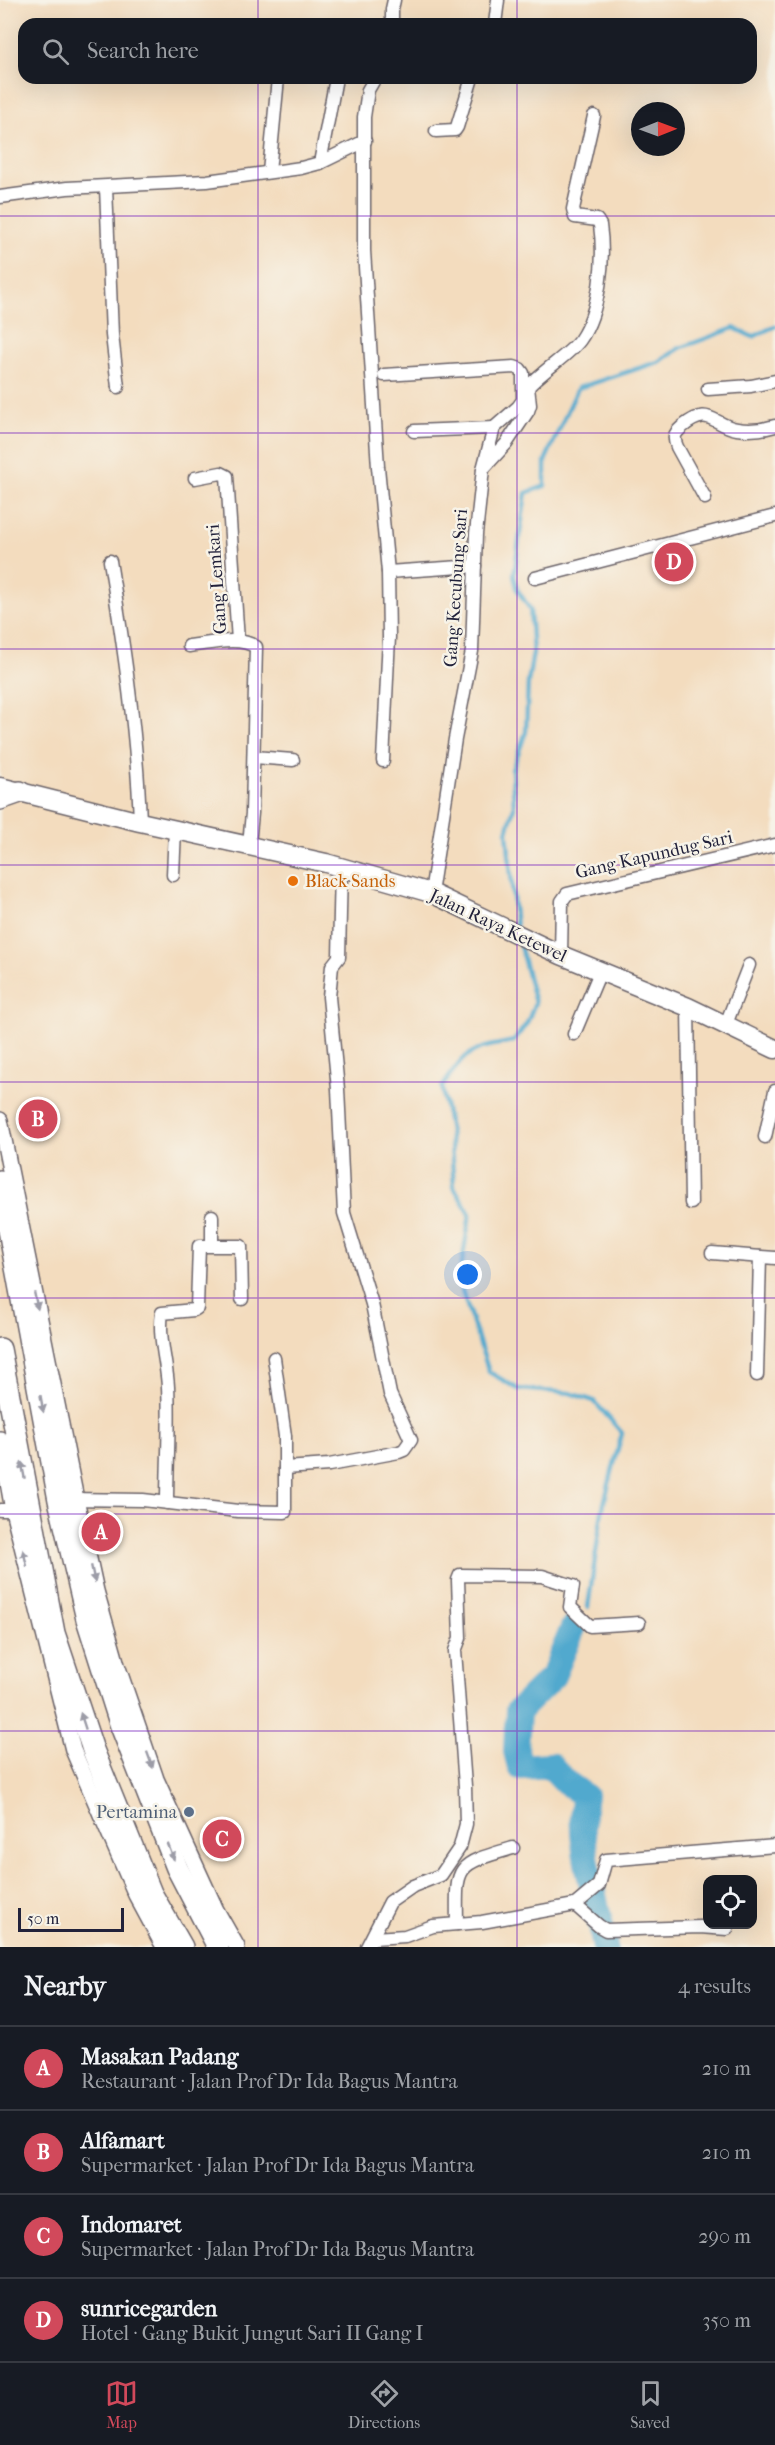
<!DOCTYPE html>
<html lang="en">
<head>
<meta charset="utf-8">
<style>
  body { margin:0; font-family:"IM FELL French Canon",serif; background:#242831; color:#f1f3f6 }
  .controls { position:absolute; right:18px; bottom:18px; display:grid; overflow:hidden; border-radius:12px; box-shadow:0 6px 24px #0002 }
  .controls button { width:54px; height:54px; display:grid; place-items:center; padding:0; border:0; border-bottom:2px solid #363941; background:#171b24; color:#f1f3f6; font:30px sans-serif }
  .compass { position:absolute; left:631px; top:102px; width:54px; height:54px; border-radius:50%; background:#171b24; box-shadow:0 6px 24px #0002; rotate:89deg }
  .scale { position:absolute; left:18px; bottom:15px; width:106px; box-sizing:border-box; padding-left:6px; border:3px solid #22223b; border-top:0; font-size:16px; line-height:21px; white-space:nowrap; color:#22223b; -webkit-text-stroke:4px #f7f3e8; paint-order:stroke }
  .you { position:absolute; left:468px; top:1275px; width:21px; height:21px; margin:-15px; border:4px solid #fff; border-radius:50%; background:#1a73e8; box-shadow:0 0 0 9px #1a73e833 }
  .badge { display:grid; place-items:center; width:39px; height:39px; border-radius:50%; background:#d1495b; color:#fff; font-size:20px; font-weight:700 }
  .pin { position:absolute; translate:-50% -50%; border:3px solid #fff; box-shadow:0 2px 6px #0006 }
  .list { margin:0; padding:0; list-style:none }
  h2 { display:flex; justify-content:space-between; align-items:center; height:78px; margin:0; padding:0 24px; font-size:26px }
  h2 small { font-size:20px; font-weight:400; color:#9ea1a6 }
  .list li { display:grid; grid-template-columns:39px 1fr auto; gap:18px; align-items:center; box-sizing:border-box; height:84px; padding:0 24px; border-top:2px solid #363941 }
  .list b { display:block; font-size:22px; white-space:nowrap }
  .list p { margin:0; font-size:20px; white-space:nowrap; color:#9ea1a6 }
  .list em { font-size:20px; font-style:normal; color:#9ea1a6 }
  .icon { flex:none; width:33px; height:33px; fill:none; stroke:currentColor; stroke-width:2; stroke-linecap:round; stroke-linejoin:round }
  .map { position:relative; flex:none; width:775px; height:1947px; overflow:hidden }
  .search { position:absolute; background:#171b24; box-shadow:0 6px 24px #0002; left:18px; right:18px; top:18px; height:66px; display:flex; align-items:center; gap:15px; box-sizing:border-box; padding:0 21px; border-radius:18px; color:#9ea1a6; font-size:22px }
  .sheet { height:414px; background:#171b24 }
  nav { display:flex; justify-content:space-around; align-items:center; box-sizing:border-box; height:84px; border-top:2px solid #363941; background:#171b24; font-size:16px; color:#9ea1a6 }
  nav a { display:grid; justify-items:center; gap:3px }
  nav .on { color:#d1495b }
  .map>svg:first-child { display:block }
  .lines { fill:none; stroke-linecap:round; stroke-linejoin:round }
  .stream { stroke:#51a9ce; stroke-width:4.5 }
  .river { stroke:#51a9ce; stroke-width:26 }
  .minor-casing { stroke:#6b6369; stroke-width:15 }
  .tertiary-casing { stroke:#6b6369; stroke-width:18 }
  .secondary-casing { stroke:#6b6369; stroke-width:21 }
  .trunk-casing { stroke:#6b6369; stroke-width:24 }
  .minor { stroke:#fff; stroke-width:12 }
  .tertiary { stroke:#fff; stroke-width:15 }
  .secondary { stroke:#fff; stroke-width:18 }
  .trunk { stroke:#fff; stroke-width:21 }
  .oneway { fill:#9c9ca7 }
  .grid { fill:none; stroke:#7b2cbf; stroke-width:1.5; stroke-opacity:0.55 }
  .food-dot { fill:#e8710a; stroke:#f7f3e8; stroke-width:2 }
  .service-dot { fill:#5c6f8a; stroke:#f7f3e8; stroke-width:2 }
  .labels { text-anchor:middle; dominant-baseline:central; stroke-width:5; stroke-linejoin:round; paint-order:stroke }
  .street-label { font-size:18px; fill:#22223b; stroke:#f7f3e8 }
  .food-label { font-size:18px; fill:#c56008; stroke:#f7f3e8; text-anchor:start }
  .service-label { font-size:18px; fill:#4e5e75; stroke:#f7f3e8; text-anchor:end }
</style>
</head>
<body>
<div class="map">
<svg width="775" height="1947" viewBox="0 0 775 1947">
  <rect width="100%" height="100%" fill="#f7f3e8"/>
  <filter id="ink" filterUnits="userSpaceOnUse"><feTurbulence type="fractalNoise" baseFrequency=".0167" numOctaves="2"/><feDisplacementMap in="SourceGraphic" scale="12" xChannelSelector="R" yChannelSelector="G"/><feConvolveMatrix kernelMatrix="1 2 1 2 8 2 1 2 1" color-interpolation-filters="sRGB"/></filter>
  <filter id="wash" filterUnits="userSpaceOnUse"><feTurbulence type="fractalNoise" baseFrequency=".008" numOctaves="4" result="noise"/><feDisplacementMap in="SourceGraphic" scale="24" xChannelSelector="R" yChannelSelector="G"/><feGaussianBlur stdDeviation="1.35" result="paint"/><feColorMatrix in="noise" values="0 0 0 0 0 0 0 0 0 0 0 0 0 0 0 0 0 1.4 0 .05"/><feComposite in="paint" operator="in"/></filter>
  <g filter="url(#wash)">
    <rect width="100%" height="100%" fill="#f3dcbe"/>
    <g class="lines">
      <!-- stream -->
      <g class="stream">
        <polyline points="516,928 507,832 514,807 512,770 526,732 528,682 533,653 530,609 517,589 514,575 526,493 545,486 545,461 578,388 658,362 680,348 734,328 753,337 775,326"/>
        <path d="M 519,942 L 535,1003 L 527,1023 L 514,1041 C 469,1050 468,1049 442,1087 L 450,1131 L 454,1187 L 470,1214 L 459,1281 L 489,1372 L 518,1389 L 570,1393 L 594,1401 L 622,1433 L 602,1511 L 588,1607"/>
      </g>
      <!-- river -->
      <path class="river" d="M 573,1628 L 553,1676 L 518,1711 L 516,1751 L 520,1767 L 550,1765 L 567,1783 L 585,1796 C 575,1840 598,1902 605,1947"/>
    </g>
  </g>
  <g filter="url(#ink)">
    <g class="lines">
      <!-- minor casing -->
      <g class="minor-casing">
        <g id="minor">
          <polyline points="392,24 392,9 394,0"/>
          <polyline points="495,24 498,0"/>
          <polyline points="375,78 368,90 364,117 364,251 378,467 388,572 389,637 383,761"/>
          <polyline points="436,131 455,130 457,127 472,78"/>
          <polyline points="320,163 336,78"/>
          <polyline points="269,172 278,78"/>
          <polyline points="106,187 112,335 118,387"/>
          <polyline points="0,197 67,188 207,181 301,168 320,163 365,141"/>
          <polyline points="384,375 514,367 520,369 523,373 523,400 518,407 494,428 483,469 476,534 472,651 455,739 431,893"/>
          <polyline points="708,389 751,386 775,381"/>
          <polyline points="414,431 494,428"/>
          <path d="M 483,469 L 506,444 L 528,411 L 530,405 L 528,387 C 542,371 570,354 580,340 C 600,311 605,259 600,225 L 597,220 L 575,217 L 573,209 L 594,116"/>
          <polyline points="195,478 221,473 227,476 238,641"/>
          <path d="M 705,498 L 677,447 C 673,437 674,434 682,427 C 710,404 712,425 737,429 C 750,431 762,430 775,426"/>
          <path d="M 110,561 C 124,648 137,734 140,822"/>
          <polyline points="388,572 475,566"/>
          <polyline points="535,578 775,516"/>
          <path d="M 189,646 C 209,644 239,635 256,647 L 252,813 L 249,845"/>
          <polyline points="254,757 293,760"/>
          <polyline points="173,875 175,829"/>
          <polyline points="561,955 562,901 567,894 775,845"/>
          <polyline points="688,1007 691,1203"/>
          <polyline points="726,1024 749,965"/>
          <polyline points="574,1034 600,972"/>
          <polyline points="765,1137 775,1091"/>
          <polyline points="212,1216 212,1245"/>
          <polyline points="712,1253 775,1258"/>
          <polyline points="757,1375 760,1257"/>
          <polyline points="285,1468 329,1465 399,1452 404,1450 411,1440 390,1394 372,1304 344,1213 338,1089 329,997 332,966 339,957 341,868"/>
          <polyline points="67,1499 143,1500 238,1511 285,1512 285,1436 274,1358"/>
          <path d="M 167,1503 C 167,1464 170,1425 168,1387 C 167,1363 158,1337 162,1313 L 194,1310 L 197,1308 L 199,1246 L 241,1246 L 242,1299"/>
          <polyline points="0,1510 20,1510"/>
          <polyline points="575,1905 599,1926 606,1930 700,1927 727,1929"/>
          <path d="M 457,1924 C 456,1864 455,1865 513,1848"/>
          <polyline points="374,1938 405,1936 433,1926 482,1922 575,1905 599,1885 606,1860 775,1846"/>
          <polyline points="367,1947 390,1902 413,1886 441,1875 460,1847 466,1824 465,1786 455,1651 460,1638 458,1580 460,1575 542,1576 573,1586 570,1607 590,1626 639,1623"/>
        </g>
      </g>
      <!-- tertiary casing -->
      <g class="tertiary-casing">
        <g id="tertiary">
          <polyline points="0,1120 76,1499 96,1591 117,1665 156,1779 216,1910 237,1947"/>
          <polyline points="0,1439 13,1510 73,1750 136,1895 164,1947"/>
        </g>
      </g>
      <!-- secondary casing -->
      <g class="secondary-casing">
        <polyline id="secondary" points="0,787 140,822 326,863 431,893 561,955 688,1007 775,1049"/>
      </g>
      <!-- trunk casing -->
      <g class="trunk-casing">
        <g id="trunk">
          <polyline points="0,799 20,792"/>
          <polyline points="0,1181 59,1500 87,1619 121,1726 177,1868 218,1947"/>
          <polyline points="0,1349 54,1633 93,1750 151,1893 182,1947"/>
        </g>
      </g>
      <!-- minor -->
      <use href="#minor" class="minor"/>
      <!-- tertiary -->
      <use href="#tertiary" class="tertiary"/>
      <!-- secondary -->
      <use href="#secondary" class="secondary"/>
      <!-- trunk -->
      <use href="#trunk" class="trunk"/>
    </g>
    <!-- one-way arrows -->
    <defs><path id="oneway-solid" d="M-6-.8H1V-3.2L6.5 0L1 3.2V.8H-6Z" transform="scale(1.5)"/></defs>
    <g class="oneway">
      <use href="#oneway-solid" transform="translate(36 1301) rotate(78)"/>
      <use href="#oneway-solid" transform="translate(42 1404) rotate(80)"/>
      <use href="#oneway-solid" transform="translate(23 1470) rotate(-101)"/>
      <use href="#oneway-solid" transform="translate(25 1558) rotate(-104)"/>
      <use href="#oneway-solid" transform="translate(93 1574) rotate(78)"/>
      <use href="#oneway-solid" transform="translate(83 1721) rotate(-108)"/>
      <use href="#oneway-solid" transform="translate(150 1760) rotate(70)"/>
      <use href="#oneway-solid" transform="translate(171 1852) rotate(69)"/>
    </g>
  </g>
  <!-- grid -->
  <path class="grid" d="M 258,0 L 258,24M 517,0 L 517,24M 258,78 L 258,1947M 517,78 L 517,1947M 0,216 L 775,216M 0,433 L 775,433M 0,649 L 775,649M 0,865 L 775,865M 0,1082 L 775,1082M 0,1298 L 775,1298M 0,1514 L 775,1514M 0,1731 L 775,1731"/>
  <!-- markers -->
  <circle class="food-dot" cx="293" cy="881" r="6"/>
  <circle class="service-dot" cx="189" cy="1812" r="6"/>
  <g class="labels">
    <!-- street labels -->
    <g class="street-label">
      <text transform="translate(217 579) rotate(-94)">Gang Lemkari</text>
      <text transform="translate(456 588) rotate(-86)">Gang Kecubung Sari</text>
      <text transform="translate(654 855) rotate(-13)">Gang Kapundug Sari</text>
      <text transform="translate(498 926) rotate(25)">Jalan Raya Ketewel</text>
    </g>
    <!-- food labels -->
    <g class="food-label">
      <text x="305" y="881">Black Sands</text>
    </g>
    <!-- service labels -->
    <g class="service-label">
      <text x="177" y="1812">Pertamina</text>
    </g>
  </g>
</svg>
<div class="controls">
<button><svg class="icon" aria-label="locate" viewBox="0 0 24 24"><circle cx="12" cy="12" r="6"/><path d="M12 2v4M12 18v4M2 12h4M18 12h4"/></svg></button>
</div>
<svg class="compass" viewBox="-18 -18 36 36"><path d="M0-13l5 13h-10z" fill="#e53935"/><path d="M0 13l5-13h-10z" fill="#9ea1a6"/></svg>
<div class="scale">50 m</div>
<div class="you"></div>
<div class="pin badge" style="left:101px;top:1532px">A</div>
<div class="pin badge" style="left:38px;top:1119px">B</div>
<div class="pin badge" style="left:222px;top:1839px">C</div>
<div class="pin badge" style="left:674px;top:562px">D</div>
<div class="search"><svg class="icon" aria-label="search" viewBox="0 0 24 24"><circle cx="10" cy="10" r="6"/><path d="M15 15l6 6"/></svg>Search here</div>
</div>
<section class="sheet">
<h2>Nearby<small>4 results</small></h2>
<ul class="list">
<li><span class="badge">A</span><div><b>Masakan Padang</b><p>Restaurant · Jalan Prof Dr Ida Bagus Mantra</p></div><em>210 m</em></li>
<li><span class="badge">B</span><div><b>Alfamart</b><p>Supermarket · Jalan Prof Dr Ida Bagus Mantra</p></div><em>210 m</em></li>
<li><span class="badge">C</span><div><b>Indomaret</b><p>Supermarket · Jalan Prof Dr Ida Bagus Mantra</p></div><em>290 m</em></li>
<li><span class="badge">D</span><div><b>sunricegarden</b><p>Hotel · Gang Bukit Jungut Sari II Gang I</p></div><em>350 m</em></li>
</ul>
</section>
<nav>
<a class="on"><svg class="icon" aria-label="map" viewBox="0 0 24 24"><path d="M3 6l6-2 6 2 6-2v14l-6 2-6-2-6 2zM9 4v14M15 6v14"/></svg>Map</a>
<a><svg class="icon" aria-label="directions" viewBox="0 0 24 24"><path d="M12 3l9 9-9 9-9-9zM9 14v-3h6M13 9l2 2-2 2"/></svg>Directions</a>
<a><svg class="icon" aria-label="saved" viewBox="0 0 24 24"><path d="M7 4h10v16l-5-4-5 4z"/></svg>Saved</a>
</nav>
</body>
</html>
